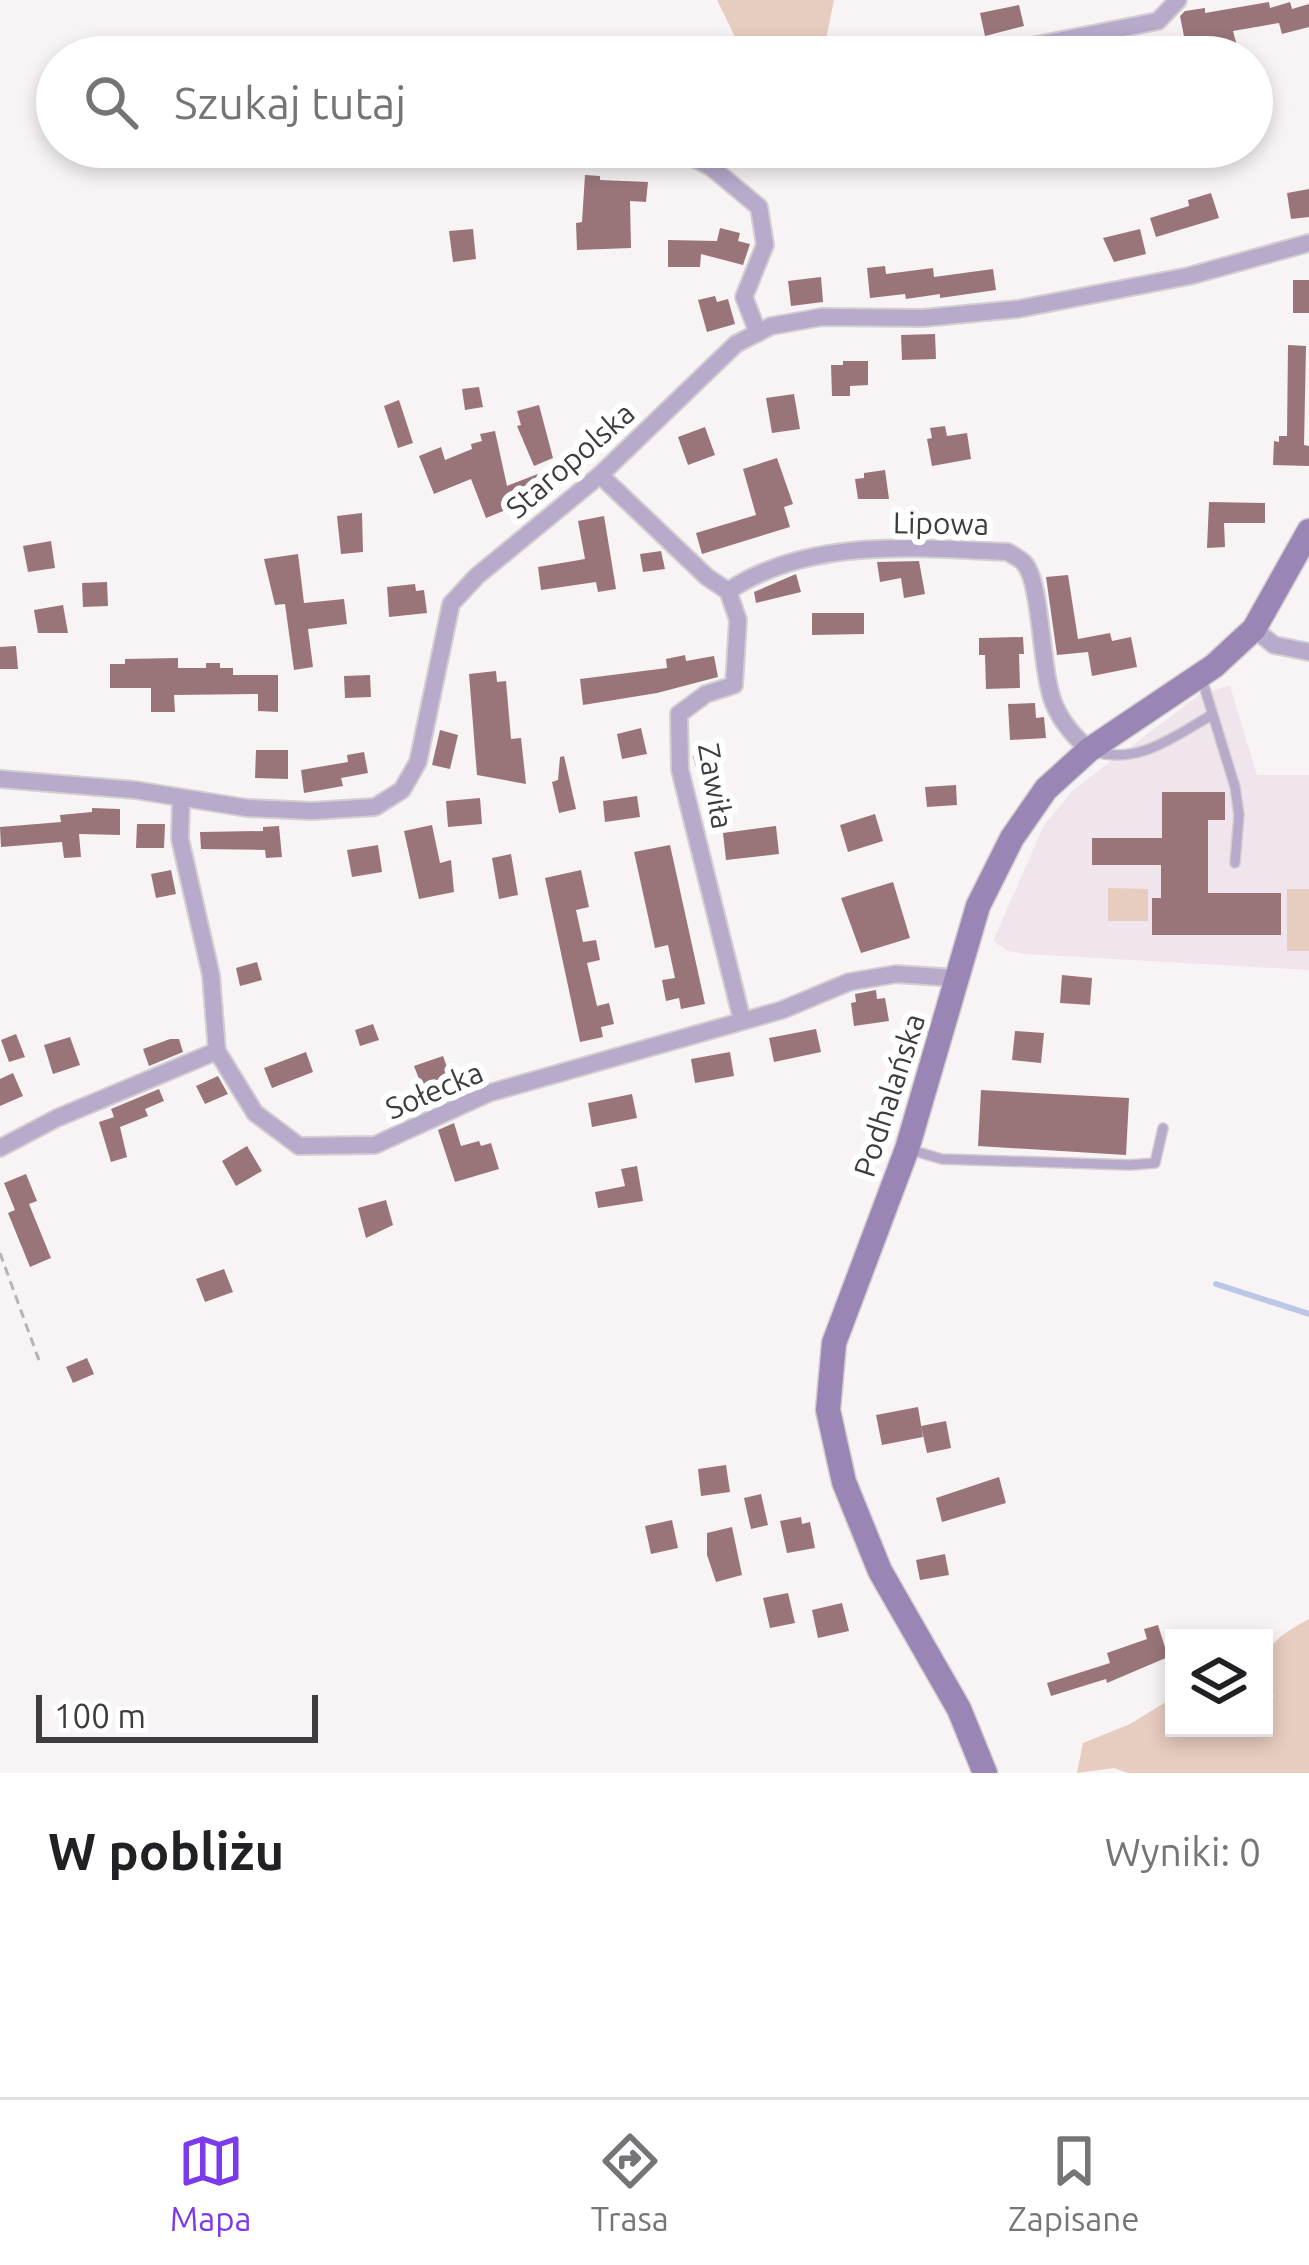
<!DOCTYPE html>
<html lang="pl">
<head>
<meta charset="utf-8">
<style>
  body { margin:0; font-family:Ubuntu,sans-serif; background:#f2f2f2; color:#202124 }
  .controls { position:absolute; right:36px; bottom:36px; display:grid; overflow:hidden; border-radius:0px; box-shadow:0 6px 18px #0003 }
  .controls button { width:108px; height:108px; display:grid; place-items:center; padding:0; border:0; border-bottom:3px solid #e0e0e0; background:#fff; color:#202124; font:60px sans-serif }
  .scale { position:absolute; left:36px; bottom:30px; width:282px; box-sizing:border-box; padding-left:12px; border:6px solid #3e3c3e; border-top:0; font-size:33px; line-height:42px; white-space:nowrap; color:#3e3c3e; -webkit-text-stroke:9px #fff; paint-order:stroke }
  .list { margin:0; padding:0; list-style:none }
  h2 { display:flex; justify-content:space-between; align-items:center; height:156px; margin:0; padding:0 48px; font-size:51px }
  h2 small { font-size:39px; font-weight:400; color:#757577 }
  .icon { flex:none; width:66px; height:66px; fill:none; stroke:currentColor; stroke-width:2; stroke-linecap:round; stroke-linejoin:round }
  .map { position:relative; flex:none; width:1309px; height:1773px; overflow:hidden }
  .search { position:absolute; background:#fff; box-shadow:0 6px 18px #0003; left:36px; right:36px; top:36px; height:132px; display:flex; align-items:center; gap:30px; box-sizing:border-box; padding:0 42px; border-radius:66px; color:#757577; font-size:45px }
  .sheet { height:324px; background:#fff }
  nav { display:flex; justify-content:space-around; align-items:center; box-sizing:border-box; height:168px; border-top:3px solid #e0e0e0; background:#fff; font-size:33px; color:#757577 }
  nav a { display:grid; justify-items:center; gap:6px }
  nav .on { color:#7c3aed }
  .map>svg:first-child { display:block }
  .built { fill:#f0e5ed }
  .green { fill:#e7ccc0 }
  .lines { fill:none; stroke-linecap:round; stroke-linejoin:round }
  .stream { stroke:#bcc7e7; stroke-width:6 }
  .building { fill:#997579 }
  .lane-casing { stroke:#d3cfd1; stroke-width:12 }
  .street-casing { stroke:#d3cfd1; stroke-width:20 }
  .secondary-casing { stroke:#d3cfd1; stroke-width:27 }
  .path { stroke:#b8b4b6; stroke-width:3; stroke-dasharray:9 6; stroke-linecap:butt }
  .lane { stroke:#b7aacb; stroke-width:9 }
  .street { stroke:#b7aacb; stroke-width:16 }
  .secondary { stroke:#9a86b5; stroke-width:24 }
  .labels { text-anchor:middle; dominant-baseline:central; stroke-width:12; stroke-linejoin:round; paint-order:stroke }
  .street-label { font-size:30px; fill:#3e3c3e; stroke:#fff }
</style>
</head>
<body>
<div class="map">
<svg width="1309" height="1773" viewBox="0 0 1309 1773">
  <rect width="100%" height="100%" fill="#f8f4f6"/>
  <!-- built -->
  <polygon class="built" points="1230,686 1257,775 1309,775 1309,970 1026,954 1008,951 993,941 1044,825 1073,790 1203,692"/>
  <!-- green -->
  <g class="green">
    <path d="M 717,0 L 834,0 L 826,39 C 792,54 775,52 739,45 Z"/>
    <polygon points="1108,888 1148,889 1148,921 1108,921"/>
    <rect x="1287" y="889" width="22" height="62"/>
    <path d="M 1309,1619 L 1309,1773 L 1128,1773 L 1114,1768 L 1077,1773 L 1083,1743 L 1130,1724 L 1174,1697 L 1174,1728 L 1264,1728 L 1264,1697 L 1274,1697 C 1260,1649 1266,1643 1309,1619 Z"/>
  </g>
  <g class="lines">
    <!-- stream -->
    <polyline class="stream" points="1216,1284 1309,1314"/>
  </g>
  <!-- building -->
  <g class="building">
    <polygon points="1269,2 1270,8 1290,2 1292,9 1309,4 1309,27 1282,34 1279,23 1233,31 1240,57 1115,57 1114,50 1184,36 1180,16 1185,11 1205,8 1205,13"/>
    <polygon points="1019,5 1024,26 985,36 980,13"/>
    <polygon points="460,147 479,147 479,166 461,167"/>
    <polygon points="585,175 600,176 600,180 648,182 646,202 630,201 631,248 577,250 576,223 582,222"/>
    <polygon points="1309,189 1309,217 1291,219 1287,193"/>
    <polygon points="1211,193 1219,218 1156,237 1150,218 1189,206 1188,200"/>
    <polygon points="720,228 740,233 738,241 750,244 743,265 701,254 700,267 668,267 668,240 717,241"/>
    <polygon points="473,229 476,259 453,262 449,231"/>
    <polygon points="1140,229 1146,254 1114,262 1103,238"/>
    <polygon points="885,266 886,274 933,268 934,277 993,269 996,290 940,298 940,294 906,299 905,294 870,298 867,268"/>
    <polygon points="821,277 823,302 791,306 788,281"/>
    <rect x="1293" y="280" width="16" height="33"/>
    <polygon points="715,296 717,302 728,299 735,324 707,332 698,300"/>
    <polygon points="935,334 936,359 902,360 901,335"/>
    <polygon points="1288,345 1306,346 1304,445 1309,446 1309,466 1273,465 1274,441 1279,442 1279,436 1287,436"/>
    <polygon points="843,361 868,361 868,385 850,386 850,396 832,396 831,365 843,365"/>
    <polygon points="479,387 483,407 465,410 462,389"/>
    <polygon points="794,394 800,429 772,433 766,398"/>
    <polygon points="399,400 413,443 398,448 384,406"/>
    <polygon points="539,405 553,458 534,466 517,426 521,425 517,411"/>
    <polygon points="945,426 947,436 967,433 971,459 932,466 927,439 932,438 930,428"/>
    <polygon points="705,427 715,455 688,465 678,437"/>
    <polygon points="495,431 507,486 548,470 555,490 486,518 471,479 434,494 419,456 441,447 445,460 472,449 471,444 482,441 480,434"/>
    <polygon points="777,458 793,504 784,507 790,527 702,554 696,533 756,515 743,469"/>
    <polygon points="885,470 889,499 858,499 855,479 864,478 864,473"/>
    <polygon points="1209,502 1265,503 1265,523 1224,523 1225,547 1207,548"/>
    <polygon points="362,513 363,552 341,554 337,516"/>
    <polygon points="604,516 616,589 598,592 596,582 541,590 538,567 585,559 578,521"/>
    <polygon points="973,520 975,538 934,536 933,525"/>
    <polygon points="51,541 55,568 28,572 23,546"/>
    <polygon points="661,551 665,569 643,572 640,554"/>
    <polygon points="298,554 304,603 344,599 347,624 308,629 313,667 294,670 285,604 275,605 264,559"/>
    <polygon points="919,561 925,594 904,598 901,578 880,582 877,562"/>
    <polygon points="796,574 801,592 756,603 754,592"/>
    <polygon points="1068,575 1078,639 1110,633 1112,641 1131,637 1137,667 1092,676 1088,652 1057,655 1046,577"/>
    <polygon points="107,582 108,606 83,607 82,583"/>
    <polygon points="415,584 416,591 424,590 427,613 389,617 387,587"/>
    <polygon points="63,605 68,633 38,633 34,610"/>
    <polygon points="812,613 864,613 864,634 812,635"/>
    <polygon points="1023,637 1024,654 1019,654 1020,688 986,689 985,655 979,655 979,638"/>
    <polygon points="16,646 18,669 0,669 0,647"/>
    <polygon points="685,655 686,661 714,656 718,677 657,693 583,705 580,679 667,668 666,659"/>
    <polygon points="178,658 178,668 206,668 206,663 220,663 220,668 233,668 233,675 278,675 278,712 258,711 258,694 174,695 175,712 151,712 151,688 110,688 110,664 125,664 125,659"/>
    <polygon points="496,671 497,682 506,681 511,739 521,738 526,784 477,775 469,674"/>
    <polygon points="370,675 371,697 345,698 344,676"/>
    <polygon points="1035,703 1036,718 1044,717 1046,738 1010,740 1008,704"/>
    <polygon points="641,728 647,754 622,759 617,734"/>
    <polygon points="440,730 458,735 450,769 432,765"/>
    <polygon points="256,750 288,750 288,779 255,778"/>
    <polygon points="364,752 368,773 341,778 343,786 304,793 301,770 348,762 347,755"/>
    <polygon points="709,752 711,762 718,761 730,811 708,816 693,756"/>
    <polygon points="564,756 576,809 559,813 552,782 558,780 560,757"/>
    <polygon points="956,785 957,805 927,807 925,787"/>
    <polygon points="1162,792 1225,792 1225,820 1208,820 1208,893 1281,893 1281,935 1152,935 1152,898 1161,898 1161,865 1092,865 1092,838 1162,838"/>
    <polygon points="637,796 640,817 605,822 603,801"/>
    <polygon points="480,798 482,824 448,827 446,801"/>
    <polygon points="92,808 120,809 120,835 79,834 81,857 64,858 62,842 1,847 0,827 61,822 60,815 92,812"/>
    <polygon points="875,814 883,841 848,852 840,825"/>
    <polygon points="137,824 165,824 164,848 136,848"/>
    <polygon points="432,825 440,863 451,860 454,892 419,899 404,831"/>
    <polygon points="279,826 282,857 266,858 265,850 201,849 200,832 263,831 263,827"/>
    <polygon points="776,826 779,854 726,860 723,833"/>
    <polygon points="378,845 382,872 352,877 347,850"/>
    <polygon points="670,845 705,1004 681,1009 679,998 666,1001 662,980 675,978 668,945 655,948 634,852"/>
    <polygon points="511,854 518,895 499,899 492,858"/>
    <polygon points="171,870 176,894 156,898 151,874"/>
    <polygon points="581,870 589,907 576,910 583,942 596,940 600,960 587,963 597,1006 609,1003 614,1024 601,1027 603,1037 580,1042 545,878"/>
    <polygon points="893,882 910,938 861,953 841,898"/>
    <polygon points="257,962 262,980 240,986 236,968"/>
    <polygon points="1062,975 1092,978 1090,1005 1060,1003"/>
    <polygon points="876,990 877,999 885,998 889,1021 854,1026 851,1003 856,1002 855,994"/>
    <polygon points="373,1024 379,1040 360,1046 355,1030"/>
    <polygon points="816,1029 821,1052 774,1062 769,1038"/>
    <polygon points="1015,1031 1044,1033 1041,1063 1012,1060"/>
    <polygon points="16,1034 25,1057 9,1062 1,1040"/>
    <polygon points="70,1037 80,1065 53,1074 44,1045"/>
    <polygon points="170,1039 179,1039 183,1052 149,1066 143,1049"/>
    <polygon points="306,1052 313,1072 272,1088 264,1068"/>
    <polygon points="730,1052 734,1076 695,1083 691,1059"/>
    <polygon points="443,1056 452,1081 424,1092 414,1066"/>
    <polygon points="13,1073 23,1096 0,1106 0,1079"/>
    <polygon points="218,1076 228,1094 205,1104 196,1086"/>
    <polygon points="159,1089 164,1101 145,1109 148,1116 120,1127 127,1157 111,1162 99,1122 114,1117 111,1109"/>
    <polygon points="981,1090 1129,1098 1126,1155 978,1146"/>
    <polygon points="632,1094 637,1118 592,1127 588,1103"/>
    <polygon points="454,1123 461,1146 479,1141 481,1146 491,1143 499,1169 455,1182 438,1130"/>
    <polygon points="247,1146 262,1171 236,1186 222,1161"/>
    <polygon points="637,1166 643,1201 598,1208 595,1192 625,1186 621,1169"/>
    <polygon points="26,1174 37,1201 29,1204 51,1258 30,1267 8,1213 15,1210 4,1183"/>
    <polygon points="386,1200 393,1225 366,1238 358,1208"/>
    <polygon points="224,1269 233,1292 205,1302 196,1279"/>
    <polygon points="87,1358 94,1374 73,1383 66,1367"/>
    <polygon points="918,1407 923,1437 882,1445 876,1415"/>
    <polygon points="946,1421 951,1448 927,1453 921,1426"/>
    <polygon points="726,1465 730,1492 701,1496 698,1469"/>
    <polygon points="999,1477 1006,1503 942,1522 936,1498"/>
    <polygon points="761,1494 768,1525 751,1529 744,1498"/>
    <polygon points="801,1517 802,1524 810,1522 815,1548 787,1553 780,1521"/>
    <polygon points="672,1520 678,1548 651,1554 645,1526"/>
    <polygon points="732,1527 742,1575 716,1582 707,1555 707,1533"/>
    <polygon points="945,1554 949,1575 920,1580 916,1560"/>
    <polygon points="788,1593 795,1623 770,1628 763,1598"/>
    <polygon points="842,1603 849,1631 818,1638 812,1610"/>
    <polygon points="1158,1625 1168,1657 1107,1683 1106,1679 1051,1696 1047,1683 1110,1663 1107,1653 1147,1639 1144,1629"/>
  </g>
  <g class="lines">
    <!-- lane casing -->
    <g class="lane-casing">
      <g id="lane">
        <polyline points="1201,676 1235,787 1239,815 1235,863"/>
        <path d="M 1094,752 C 1139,764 1172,738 1210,716"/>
        <polyline points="907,1149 942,1159 1130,1165 1155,1163 1163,1128"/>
      </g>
    </g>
    <!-- street casing -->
    <g class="street-casing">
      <g id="street">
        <polyline points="946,57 997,53 1158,21 1178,0"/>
        <polyline points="672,147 711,167 759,207 765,245 744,297 758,333"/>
        <polyline points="600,475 707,577 728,591"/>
        <path d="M 728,591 C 810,537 915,548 1008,552 C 1011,554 1022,560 1024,563 C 1042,582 1040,670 1054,704 C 1062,723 1074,736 1089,750"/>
        <polyline points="728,591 738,620 734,685 706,694 679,714 680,770 742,1020"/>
        <polyline points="1254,629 1274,645 1309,652"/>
        <polyline points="0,779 135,790 247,808 312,811 375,807 402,790 418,762 451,604 477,576 600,475 736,344 771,326 822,317 923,318 1018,309 1189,276 1309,243"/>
        <polyline points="181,800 180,839 211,975 217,1051 255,1113 299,1146 375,1145 489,1093 782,1010 849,982 896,974 956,978"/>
        <polyline points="0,1148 57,1118 217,1051"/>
      </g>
    </g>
    <!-- secondary casing -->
    <g class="secondary-casing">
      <polyline id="secondary" points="985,1773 959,1709 880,1571 844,1482 828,1410 834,1343 907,1149 978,906 1012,838 1046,789 1089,750 1214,666 1254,629 1309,531"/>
    </g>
    <!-- path -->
    <polyline class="path" points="0,1253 40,1363"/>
    <!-- lane -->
    <use href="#lane" class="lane"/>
    <!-- street -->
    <use href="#street" class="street"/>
    <!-- secondary -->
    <use href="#secondary" class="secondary"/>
  </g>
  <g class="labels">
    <!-- street labels -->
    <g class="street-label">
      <text transform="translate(570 460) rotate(-41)">Staropolska</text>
      <text transform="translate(941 523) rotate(1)">Lipowa</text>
      <text transform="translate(716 786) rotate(80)">Zawiła</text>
      <text transform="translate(434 1090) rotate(-23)">Sołecka</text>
      <text transform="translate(889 1095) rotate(-72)">Podhalańska</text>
    </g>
  </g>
</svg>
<div class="controls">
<button><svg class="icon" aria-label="layers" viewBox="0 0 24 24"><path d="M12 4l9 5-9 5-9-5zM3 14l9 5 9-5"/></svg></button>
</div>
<div class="scale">100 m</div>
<div class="search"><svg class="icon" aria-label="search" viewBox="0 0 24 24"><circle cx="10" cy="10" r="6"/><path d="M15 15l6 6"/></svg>Szukaj tutaj</div>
</div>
<section class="sheet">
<h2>W pobliżu<small>Wyniki: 0</small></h2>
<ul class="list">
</ul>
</section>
<nav>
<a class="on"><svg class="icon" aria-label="map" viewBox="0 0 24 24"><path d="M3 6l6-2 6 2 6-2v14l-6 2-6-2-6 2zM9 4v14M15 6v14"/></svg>Mapa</a>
<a><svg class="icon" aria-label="directions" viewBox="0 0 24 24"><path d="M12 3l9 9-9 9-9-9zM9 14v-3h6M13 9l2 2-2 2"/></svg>Trasa</a>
<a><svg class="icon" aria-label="saved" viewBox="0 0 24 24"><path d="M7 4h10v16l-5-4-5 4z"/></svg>Zapisane</a>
</nav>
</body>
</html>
